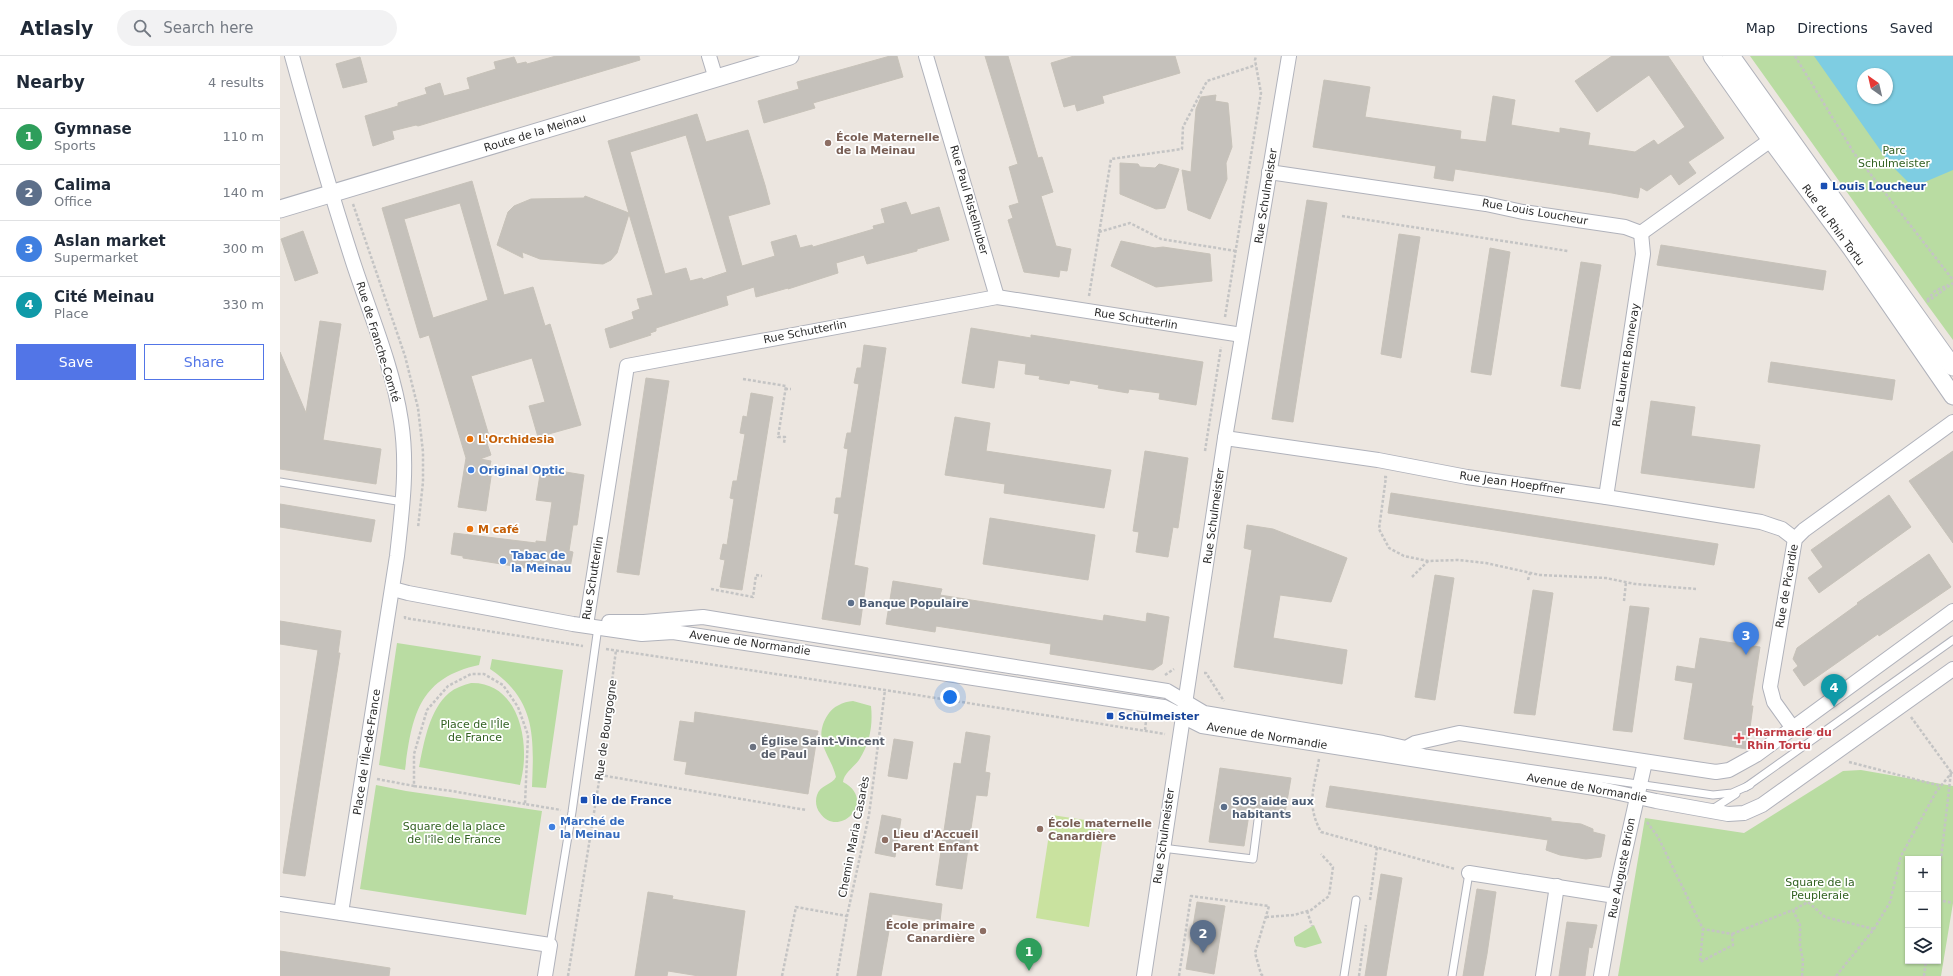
<!DOCTYPE html>
<html lang="en">
<head>
<meta charset="utf-8">
<style>
  body { margin:0; font-family:"DejaVu Sans",sans-serif; background:#f2f2f3; color:#1f2937 }
  .controls { position:absolute; right:12px; bottom:12px; display:grid; overflow:hidden; border-radius:0px; box-shadow:0 1px 3px #0004 }
  .controls button { width:36px; height:36px; display:grid; place-items:center; padding:0; border:0; border-bottom:1px solid #e0e1e3; background:#fff; color:#1f2937; font:20px sans-serif }
  .compass { position:absolute; left:1577px; top:12px; width:36px; height:36px; border-radius:50%; background:#fff; box-shadow:0 1px 3px #0004; rotate:326deg }
  .you { position:absolute; left:670px; top:641px; width:14px; height:14px; margin:-10px; border:3px solid #fff; border-radius:50%; background:#1a73e8; box-shadow:0 0 0 6px #1a73e833 }
  .badge { display:grid; place-items:center; width:26px; height:26px; border-radius:50%; background:#5275e7; color:#fff; font-size:13px; font-weight:700 }
  .pin { position:absolute; translate:-50% -33px; filter:drop-shadow(0 1px 2px #0008) }
  .pin::after { content:''; position:absolute; top:21px; width:14px; height:12px; background:inherit; clip-path:polygon(0 0,100% 0,50% 100%) }
  .list { margin:0; padding:0; list-style:none }
  h2 { display:flex; justify-content:space-between; align-items:center; height:52px; margin:0; padding:0 16px; font-size:17px }
  h2 small { font-size:13px; font-weight:400; color:#747a83 }
  .list li { display:grid; grid-template-columns:26px 1fr auto; gap:12px; align-items:center; box-sizing:border-box; height:56px; padding:0 16px; border-top:1px solid #e0e1e3 }
  .list b { display:block; font-size:15px; white-space:nowrap }
  .list p { margin:0; font-size:13px; white-space:nowrap; color:#747a83 }
  .list em { font-size:13px; font-style:normal; color:#747a83 }
  .actions { display:flex; gap:8px; padding:12px 16px }
  .actions a { flex:1; padding:9px 0; border:1px solid #5275e7; border-radius:0px; text-align:center; font-size:14px; color:#5275e7 }
  .actions .main { background:#5275e7; color:#fff }
  .icon { flex:none; width:22px; height:22px; fill:none; stroke:currentColor; stroke-width:2; stroke-linecap:round; stroke-linejoin:round }
  .map { position:relative; flex:none; width:1673px; height:920px; overflow:hidden }
  header { display:flex; align-items:center; gap:24px; box-sizing:border-box; height:56px; padding:0 20px; background:#fff; border-bottom:1px solid #e0e1e3 }
  header strong { font-size:19px }
  nav { display:flex; gap:22px; margin-inline-start:auto; font-size:14px }
  .search { width:280px; height:36px; background:#f2f2f3; display:flex; align-items:center; gap:10px; box-sizing:border-box; padding:0 14px; border-radius:22px; color:#747a83; font-size:15px }
  main { display:flex }
  aside { flex:1; background:#fff }
  .map>svg:first-child { display:block }
  .green { fill:#b9dca2; fill-rule:evenodd }
  .pitch { fill:#c9e29f }
  .water { fill:#7ecde2; fill-rule:evenodd }
  .building { fill:#c5c1bb; stroke:#c7c2b9; fill-rule:evenodd }
  .lines { fill:none; stroke-linecap:round; stroke-linejoin:round }
  .service-casing { stroke:#b0b2bb; stroke-width:9 }
  .minor-casing { stroke:#b0b2bb; stroke-width:16 }
  .tertiary-casing { stroke:#b0b2bb; stroke-width:19 }
  .path { stroke:#c4c4c4; stroke-width:2.5; stroke-dasharray:3 2; stroke-linecap:butt }
  .service { stroke:#fff; stroke-width:7 }
  .minor { stroke:#fff; stroke-width:14 }
  .tertiary { stroke:#fff; stroke-width:17 }
  .education-dot { fill:#8d6e63; stroke:#fff; stroke-width:1.5 }
  .transit-dot { fill:#1a4fb4; stroke:#fff; stroke-width:1.5 }
  .food-dot { fill:#e8710a; stroke:#fff; stroke-width:1.5 }
  .shop-dot { fill:#3f7fe0; stroke:#fff; stroke-width:1.5 }
  .service-dot { fill:#5c6f8a; stroke:#fff; stroke-width:1.5 }
  .health-dot { fill:#e0444e; stroke:#fff; stroke-width:1.5 }
  .worship-dot { fill:#6b7280; stroke:#fff; stroke-width:1.5 }
  .labels { text-anchor:middle; dominant-baseline:central; stroke-width:3.5; stroke-linejoin:round; paint-order:stroke }
  .street-label { font-size:11px; fill:#2c2c2c; stroke:#fff }
  .education-label { font-size:11px; font-weight:bold; fill:#785e54; stroke:#fff; text-anchor:start }
  .park-label { font-size:11px; fill:#336223; stroke:#fff }
  .transit-label { font-size:11px; font-weight:bold; fill:#164399; stroke:#fff; text-anchor:start }
  .food-label { font-size:11px; font-weight:bold; fill:#c56008; stroke:#fff; text-anchor:start }
  .shop-label { font-size:11px; font-weight:bold; fill:#366cbe; stroke:#fff; text-anchor:start }
  .service-label { font-size:11px; font-weight:bold; fill:#4e5e75; stroke:#fff; text-anchor:start }
  .health-label { font-size:11px; font-weight:bold; fill:#be3a42; stroke:#fff; text-anchor:start }
  .worship-label { font-size:11px; font-weight:bold; fill:#5b616d; stroke:#fff; text-anchor:start }
</style>
</head>
<body>
<header>
<strong>Atlasly</strong>
<div class="search"><svg class="icon" aria-label="search" viewBox="0 0 24 24"><circle cx="10" cy="10" r="6"/><path d="M15 15l6 6"/></svg>Search here</div>
<nav><a>Map</a><a>Directions</a><a>Saved</a></nav>
</header>
<main>
<aside>
<h2>Nearby<small>4 results</small></h2>
<ul class="list">
<li><span class="badge" style="background:#2e9e5b">1</span><div><b>Gymnase</b><p>Sports</p></div><em>110 m</em></li>
<li><span class="badge" style="background:#5c6f8a">2</span><div><b>Calima</b><p>Office</p></div><em>140 m</em></li>
<li><span class="badge" style="background:#3f7fe0">3</span><div><b>Aslan market</b><p>Supermarket</p></div><em>300 m</em></li>
<li><span class="badge" style="background:#0f9aa8">4</span><div><b>Cité Meinau</b><p>Place</p></div><em>330 m</em></li>
</ul>
<div class="actions"><a class="main">Save</a><a>Share</a></div>
</aside>
<div class="map">
<svg width="1673" height="920" viewBox="0 0 1673 920">
  <rect width="100%" height="100%" fill="#ece6e0"/>
  <!-- green -->
  <g class="green">
    <path d="M 1470,0 L 1673,0 L 1673,284 L 1646,247 ZM 1583,18 L 1607,18 L 1607,42 L 1583,42 Z"/>
    <path d="M 117,587 L 201,600 L 199,609 C 139,622 132,659 125,714 L 99,709 Z"/>
    <path d="M 212,603 L 283,614 L 266,732 L 252,731 C 254,681 256,644 210,613 Z"/>
    <path d="M 191,627 C 231,626 245,668 244,701 C 244,711 242,720 240,729 L 139,711 C 144,687 149,654 169,637 C 175,632 183,629 191,627 Z"/>
    <path d="M 573,645 L 591,650 C 593,669 590,687 579,704 C 574,711 564,717 563,726 C 598,744 559,784 540,757 C 536,752 535,745 537,739 C 540,729 552,729 556,721 C 551,699 532,685 547,660 C 553,650 563,646 573,645 Z"/>
    <path d="M 1581,714 L 1673,730 L 1673,847 L 1661,920 L 1338,920 L 1365,762 L 1464,777 L 1563,715 ZM 1628,803 L 1658,803 L 1658,905 L 1628,905 Z"/>
    <polygon points="96,729 126,735 262,755 246,859 80,833"/>
    <polygon points="1034,869 1042,887 1025,892 1016,890 1014,885 1014,881"/>
  </g>
  <!-- pitch -->
  <polygon class="pitch" points="772,759 825,767 809,871 756,862"/>
  <!-- water -->
  <path class="water" d="M 1534,0 L 1673,0 L 1673,114 L 1633,131 L 1610,108 ZM 1583,18 L 1607,18 L 1607,42 L 1583,42 Z"/>
  <!-- building -->
  <g class="building">
    <polygon points="276,0 359,0 360,4 138,70 136,69 112,75 114,83 93,90 85,60 118,50 118,47 147,38 145,32 160,27 164,40 190,33 187,22 216,13 214,6 234,1 237,8 246,6 247,8"/>
    <polygon points="610,0 617,0 623,21 533,47 535,52 484,67 478,45 519,33 517,26"/>
    <polygon points="705,0 728,0 758,102 762,101 773,136 761,140 776,190 791,193 787,215 780,214 779,221 744,216 728,164 733,162 729,150 739,147 729,111 738,108"/>
    <polygon points="794,0 895,0 900,17 822,40 824,47 797,55 795,48 784,51 771,7"/>
    <polygon points="1332,0 1388,0 1444,82 1408,106 1416,117 1399,129 1391,118 1367,135 1360,131 1358,142 1332,137 1175,113 1173,125 1154,122 1156,110 1033,91 1044,24 1090,31 1085,61 1181,75 1180,83 1206,86 1213,40 1235,44 1231,69 1280,77 1280,72 1310,77 1308,89 1355,96 1374,84 1378,89 1405,71 1369,19 1317,56 1295,25"/>
    <polygon points="80,1 87,26 63,32 56,8"/>
    <polygon points="936,39 935,45 948,47 952,91 946,107 947,123 930,163 908,154 902,114 911,116 916,53 921,41"/>
    <path d="M 417,58 L 426,86 L 468,74 L 485,129 L 490,148 L 448,160 L 462,210 L 495,200 L 491,186 L 516,179 L 520,192 L 532,189 L 533,191 L 594,173 L 593,170 L 605,167 L 601,153 L 626,146 L 631,159 L 659,151 L 669,184 L 637,193 L 637,195 L 587,208 L 584,199 L 556,207 L 558,217 L 508,233 L 508,232 L 476,241 L 474,231 L 446,240 L 448,249 L 376,272 L 376,275 L 370,277 L 371,279 L 330,292 L 325,273 L 354,263 L 352,256 L 360,253 L 357,243 L 373,239 L 349,158 L 337,197 L 331,204 L 323,208 L 260,203 L 242,196 L 243,202 L 217,189 L 228,156 L 234,150 L 251,143 L 304,142 L 305,140 L 349,157 L 328,85 ZM 406,79 L 447,216 L 423,224 L 422,222 L 410,225 L 406,212 L 385,218 L 350,96 Z"/>
    <polygon points="840,107 858,108 860,111 875,112 879,108 899,113 885,152 876,153 840,138"/>
    <path d="M 192,125 L 224,239 L 253,231 L 265,270 L 270,268 L 301,369 L 258,381 L 249,350 L 265,346 L 252,302 L 191,320 L 210,383 L 207,387 L 211,399 L 200,403 L 211,405 L 209,413 L 212,414 L 206,455 L 178,451 L 186,402 L 149,279 L 140,282 L 102,152 ZM 180,147 L 208,244 L 153,262 L 124,163 Z"/>
    <polygon points="1027,144 1047,147 1013,366 992,363"/>
    <polygon points="23,175 38,217 15,225 1,183"/>
    <polygon points="1119,178 1140,181 1121,302 1101,298"/>
    <polygon points="841,185 875,192 883,191 930,198 932,225 876,231 831,210"/>
    <polygon points="1381,189 1546,215 1543,234 1377,209"/>
    <polygon points="1210,192 1230,196 1211,319 1191,316"/>
    <polygon points="1301,206 1321,209 1300,333 1281,330"/>
    <polygon points="40,265 61,268 43,384 101,393 96,428 0,413 0,296 26,357"/>
    <polygon points="691,272 751,282 751,279 923,306 916,349 879,343 880,337 849,333 848,337 818,332 819,329 790,324 789,328 759,323 760,320 745,318 746,308 718,304 714,332 682,327"/>
    <polygon points="584,289 606,292 574,509 588,512 580,569 542,563 559,458 554,457 556,442 561,442 568,393 564,392 567,377 571,377 579,328 574,327 577,312 581,312"/>
    <polygon points="1491,306 1615,324 1612,344 1488,326"/>
    <polygon points="366,322 389,325 359,519 337,516"/>
    <polygon points="471,337 493,341 462,534 440,531 445,504 440,503 443,488 447,489 454,443 450,442 453,425 457,425 465,378 460,377 463,360 467,361"/>
    <polygon points="1371,345 1415,351 1411,380 1480,389 1474,432 1361,417"/>
    <polygon points="675,361 710,367 706,395 831,414 824,452 724,437 725,428 665,419"/>
    <polygon points="865,395 908,402 898,472 893,471 888,501 856,496 859,476 853,475"/>
    <polygon points="1673,395 1673,487 1629,425"/>
    <polygon points="261,412 304,419 297,469 293,469 289,495 293,496 289,517 277,515 276,517 215,507 183,502 183,500 171,498 174,477 256,487 256,485 266,486 272,446 256,444"/>
    <polygon points="1111,437 1438,488 1434,509 1108,457"/>
    <polygon points="1609,439 1631,471 1539,537 1528,522 1543,511 1531,494"/>
    <polygon points="0,448 95,464 91,486 0,471"/>
    <polygon points="710,462 815,479 808,524 703,508"/>
    <polygon points="967,469 993,473 1067,502 1051,546 1000,539 993,582 1067,594 1062,628 954,611 972,494 964,492"/>
    <polygon points="1649,498 1671,531 1599,580 1598,578 1524,630 1513,614 1518,610 1513,603 1517,592 1578,548 1577,547"/>
    <polygon points="1155,519 1174,522 1155,644 1135,641"/>
    <polygon points="613,525 662,533 660,539 823,565 824,559 866,566 867,557 889,561 882,608 873,614 770,598 771,588 656,570 655,576 606,568"/>
    <polygon points="1253,534 1273,537 1255,659 1234,657"/>
    <polygon points="1350,550 1369,552 1352,676 1333,674"/>
    <polygon points="0,565 61,575 58,597 60,597 25,820 3,817 38,594 0,588"/>
    <polygon points="1420,582 1480,591 1471,650 1473,650 1467,693 1404,683 1413,627 1395,624 1397,610 1415,613"/>
    <polygon points="415,656 538,675 528,738 405,718 407,706 394,704 400,665 414,667"/>
    <polygon points="686,676 710,680 705,716 710,717 707,740 696,739 682,833 656,829 674,707 681,708"/>
    <polygon points="614,683 633,686 627,723 608,720"/>
    <polygon points="940,712 1011,722 1005,757 970,752 964,790 929,786"/>
    <polygon points="1050,730 1271,762 1271,765 1301,768 1313,773 1313,776 1325,779 1321,801 1306,803 1280,799 1266,794 1268,784 1046,751"/>
    <polygon points="602,759 621,763 615,801 595,797"/>
    <polygon points="1101,818 1122,822 1106,920 1085,920"/>
    <polygon points="1197,833 1216,836 1207,898 1203,920 1183,920"/>
    <polygon points="368,836 393,840 392,843 465,855 456,920 419,920 388,915 387,920 355,920"/>
    <polygon points="590,837 662,848 660,865 612,858 601,920 577,920"/>
    <polygon points="917,846 945,850 934,918 906,913"/>
    <polygon points="1287,866 1317,869 1312,892 1309,891 1305,920 1279,920"/>
    <polygon points="0,895 110,912 109,920 0,920"/>
  </g>
  <g class="lines">
    <!-- service casing -->
    <g class="service-casing">
      <g id="service">
        <polyline points="0,426 123,446"/>
        <polyline points="1127,693 1145,697 1433,739 1452,737 1470,729"/>
        <polyline points="1466,731 1673,584"/>
        <polyline points="1431,754 1456,738"/>
        <polyline points="882,792 973,803 978,764"/>
        <polyline points="270,889 292,756 318,571"/>
        <polyline points="1064,920 1076,844"/>
        <polyline points="1172,920 1189,817"/>
      </g>
    </g>
    <!-- minor casing -->
    <g class="minor-casing">
      <g id="minor">
        <path d="M 12,0 C 31,69 51,138 73,206 C 90,258 113,311 121,365 C 128,410 122,455 117,500 L 61,857 L 270,889 L 265,920"/>
        <polyline points="429,0 436,23"/>
        <polyline points="646,0 717,241"/>
        <polyline points="989,116 1206,148 1243,156 1345,171 1361,177 1499,78"/>
        <polyline points="945,382 1098,404 1187,421 1326,441 1481,466 1502,473 1515,483"/>
        <polyline points="1326,441 1363,198 1361,177"/>
        <polyline points="113,533 128,537 293,568 362,578 393,576 869,649 884,651 922,670 1321,733 1376,745 1448,758 1464,757 1482,749 1673,613"/>
        <polyline points="329,566 364,566 423,561 472,569 887,635 924,657 1103,687 1126,692 1135,687 1179,677 1436,716 1449,714 1476,699 1673,555"/>
        <polyline points="306,569 347,310 717,241 962,279"/>
        <polyline points="1512,671 1494,646 1490,631 1515,483 1524,474 1673,366"/>
        <polyline points="1189,817 1335,840"/>
        <polyline points="0,848 61,857"/>
        <polyline points="864,920 945,382 1009,0"/>
        <polyline points="1263,920 1277,830"/>
        <polyline points="1321,920 1335,840 1365,706"/>
      </g>
    </g>
    <!-- tertiary casing -->
    <g class="tertiary-casing">
      <g id="tertiary">
        <polyline points="1432,0 1491,84 1571,192 1673,340"/>
        <polyline points="1451,0 1673,311"/>
        <polyline points="0,153 510,0"/>
      </g>
    </g>
    <!-- path -->
    <g class="path">
      <polyline points="1515,0 1574,97 1673,224"/>
      <polyline points="73,148 125,300 138,352 143,396 143,426 138,472"/>
      <polyline points="1062,160 1288,195"/>
      <polyline points="819,176 850,167 881,183 956,195"/>
      <polyline points="809,240 831,103 902,93 903,71 927,25 976,9"/>
      <polyline points="1647,244 1655,235 1668,229"/>
      <polyline points="1647,246 1673,227"/>
      <polyline points="945,261 981,37 975,4 976,0"/>
      <polyline points="463,323 506,330 498,381 505,381 504,387"/>
      <polyline points="505,333 511,333"/>
      <polyline points="925,395 941,291"/>
      <polyline points="1104,421 1106,421 1099,473 1109,492 1124,500 1148,505 1178,504 1206,507 1260,519 1326,522 1355,528 1416,533"/>
      <polyline points="1132,521 1148,505"/>
      <polyline points="1248,524 1250,517"/>
      <polyline points="431,533 473,541 476,519 482,520"/>
      <polyline points="1344,545 1346,526"/>
      <polyline points="125,560 125,562 303,590"/>
      <polyline points="326,593 605,634 885,678"/>
      <polyline points="924,617 926,617 944,645"/>
      <polyline points="885,619 894,613"/>
      <polyline points="1631,661 1671,716 1658,829"/>
      <polyline points="865,674 866,665"/>
      <path d="M 1039,703 C 1034,733 1026,748 1041,776 L 1175,813"/>
      <polyline points="1569,706 1661,730"/>
      <polyline points="320,719 526,754"/>
      <polyline points="97,723 134,730 134,698 147,654 168,630 191,618 204,618 223,629 238,651 248,679 245,748 281,754"/>
      <polyline points="134,730 172,735 245,748"/>
      <polyline points="1367,766 1378,781 1423,873 1420,906 1453,889 1452,878 1423,873"/>
      <polyline points="1090,844 1097,791"/>
      <polyline points="1658,844 1673,847"/>
      <polyline points="1027,855 1032,870"/>
      <polyline points="986,861 1014,859 1031,854 1049,840 1053,811 1041,798"/>
      <polyline points="1452,878 1513,854"/>
      <polyline points="288,920 320,719 336,594"/>
      <polyline points="502,920 516,851 567,860"/>
      <polyline points="557,920 567,860 589,759 605,634"/>
      <polyline points="899,920 911,840 989,850 975,897 981,918 983,920"/>
      <polyline points="1079,920 1086,869"/>
      <polyline points="1522,920 1523,905 1520,890 1520,869 1513,854 1528,846 1545,861 1594,873"/>
      <polyline points="1556,920 1594,873 1610,846 1621,800 1656,736 1673,715"/>
      <polyline points="1644,920 1646,905"/>
    </g>
    <!-- service -->
    <use href="#service" class="service"/>
    <!-- minor -->
    <use href="#minor" class="minor"/>
    <!-- tertiary -->
    <use href="#tertiary" class="tertiary"/>
  </g>
  <!-- markers -->
  <g class="education-dot">
    <circle cx="548" cy="87" r="4"/>
    <circle cx="760" cy="773" r="4"/>
    <circle cx="605" cy="784" r="4"/>
    <circle cx="703" cy="875" r="4"/>
  </g>
  <g class="transit-dot">
    <rect x="1540" y="126" width="8" height="8" rx="2"/>
    <rect x="826" y="656" width="8" height="8" rx="2"/>
    <rect x="300" y="740" width="8" height="8" rx="2"/>
  </g>
  <g class="food-dot">
    <circle cx="190" cy="383" r="4"/>
    <circle cx="190" cy="473" r="4"/>
  </g>
  <g class="shop-dot">
    <circle cx="191" cy="414" r="4"/>
    <circle cx="223" cy="505" r="4"/>
    <circle cx="272" cy="771" r="4"/>
  </g>
  <g class="service-dot">
    <circle cx="571" cy="547" r="4"/>
    <circle cx="944" cy="751" r="4"/>
  </g>
  <path class="health-dot" d="M1457 676h4v4h4v4h-4v4h-4v-4h-4v-4h4z"/>
  <circle class="worship-dot" cx="473" cy="691" r="4"/>
  <g class="labels">
    <!-- street labels -->
    <g class="street-label">
      <text transform="translate(255 77) rotate(-17)">Route de la Meinau</text>
      <text transform="translate(986 140) rotate(-81)">Rue Schulmeister</text>
      <text transform="translate(689 144) rotate(74)">Rue Paul Ristelhuber</text>
      <text transform="translate(1255 156) rotate(10)">Rue Louis Loucheur</text>
      <text transform="translate(1553 169) rotate(54)">Rue du Rhin Tortu</text>
      <text transform="translate(856 263) rotate(9)">Rue Schutterlin</text>
      <text transform="translate(525 276) rotate(-11)">Rue Schutterlin</text>
      <text transform="translate(98 286) rotate(73)">Rue de Franche-Comté</text>
      <text transform="translate(1346 309) rotate(-81)">Rue Laurent Bonnevay</text>
      <text transform="translate(1232 427) rotate(8)">Rue Jean Hoepffner</text>
      <text transform="translate(934 460) rotate(-82)">Rue Schulmeister</text>
      <text transform="translate(313 522) rotate(-81)">Rue Schutterlin</text>
      <text transform="translate(1507 530) rotate(-80)">Rue de Picardie</text>
      <text transform="translate(470 587) rotate(8)">Avenue de Normandie</text>
      <text transform="translate(326 674) rotate(-82)">Rue de Bourgogne</text>
      <text transform="translate(987 680) rotate(9)">Avenue de Normandie</text>
      <text transform="translate(87 696) rotate(-81)">Place de l'Île-de-France</text>
      <text transform="translate(1307 732) rotate(10)">Avenue de Normandie</text>
      <text transform="translate(884 780) rotate(-82)">Rue Schulmeister</text>
      <text transform="translate(574 781) rotate(-79)">Chemin Maria Casarès</text>
      <text transform="translate(1342 812) rotate(-79)">Rue Auguste Brion</text>
    </g>
    <!-- education labels -->
    <g class="education-label">
      <text x="556" y="81">École Maternelle<tspan x="556" dy="13">de la Meinau</tspan></text>
      <text x="768" y="767">École maternelle<tspan x="768" dy="13">Canardière</tspan></text>
      <text x="613" y="778">Lieu d'Accueil<tspan x="613" dy="13">Parent Enfant</tspan></text>
      <text x="695" y="869" text-anchor="end">École primaire<tspan x="695" dy="13">Canardière</tspan></text>
    </g>
    <!-- park labels -->
    <g class="park-label">
      <text x="1614" y="94">Parc<tspan x="1614" dy="13">Schulmeister</tspan></text>
      <text x="195" y="668">Place de l'Île<tspan x="195" dy="13">de France</tspan></text>
      <text x="174" y="770">Square de la place<tspan x="174" dy="13">de l'île de France</tspan></text>
      <text x="1540" y="826">Square de la<tspan x="1540" dy="13">Peupleraie</tspan></text>
    </g>
    <!-- transit labels -->
    <g class="transit-label">
      <text x="1552" y="130">Louis Loucheur</text>
      <text x="838" y="660">Schulmeister</text>
      <text x="312" y="744">Île de France</text>
    </g>
    <!-- food labels -->
    <g class="food-label">
      <text x="198" y="383">L'Orchidesia</text>
      <text x="198" y="473">M café</text>
    </g>
    <!-- shop labels -->
    <g class="shop-label">
      <text x="199" y="414">Original Optic</text>
      <text x="231" y="499">Tabac de<tspan x="231" dy="13">la Meinau</tspan></text>
      <text x="280" y="765">Marché de<tspan x="280" dy="13">la Meinau</tspan></text>
    </g>
    <!-- service labels -->
    <g class="service-label">
      <text x="579" y="547">Banque Populaire</text>
      <text x="952" y="745">SOS aide aux<tspan x="952" dy="13">habitants</tspan></text>
    </g>
    <!-- health labels -->
    <g class="health-label">
      <text x="1467" y="676">Pharmacie du<tspan x="1467" dy="13">Rhin Tortu</tspan></text>
    </g>
    <!-- worship labels -->
    <g class="worship-label">
      <text x="481" y="685">Église Saint-Vincent<tspan x="481" dy="13">de Paul</tspan></text>
    </g>
  </g>
</svg>
<div class="controls">
<button>+</button>
<button>−</button>
<button><svg class="icon" aria-label="layers" viewBox="0 0 24 24"><path d="M12 4l9 5-9 5-9-5zM3 14l9 5 9-5"/></svg></button>
</div>
<svg class="compass" viewBox="-18 -18 36 36"><path d="M0-13l5 13h-10z" fill="#e53935"/><path d="M0 13l5-13h-10z" fill="#747a83"/></svg>
<div class="you"></div>
<div class="pin badge" style="left:749px;top:915px;background:#2e9e5b">1</div>
<div class="pin badge" style="left:923px;top:897px;background:#5c6f8a">2</div>
<div class="pin badge" style="left:1466px;top:599px;background:#3f7fe0">3</div>
<div class="pin badge" style="left:1554px;top:651px;background:#0f9aa8">4</div>
</div>
</main>
</body>
</html>
